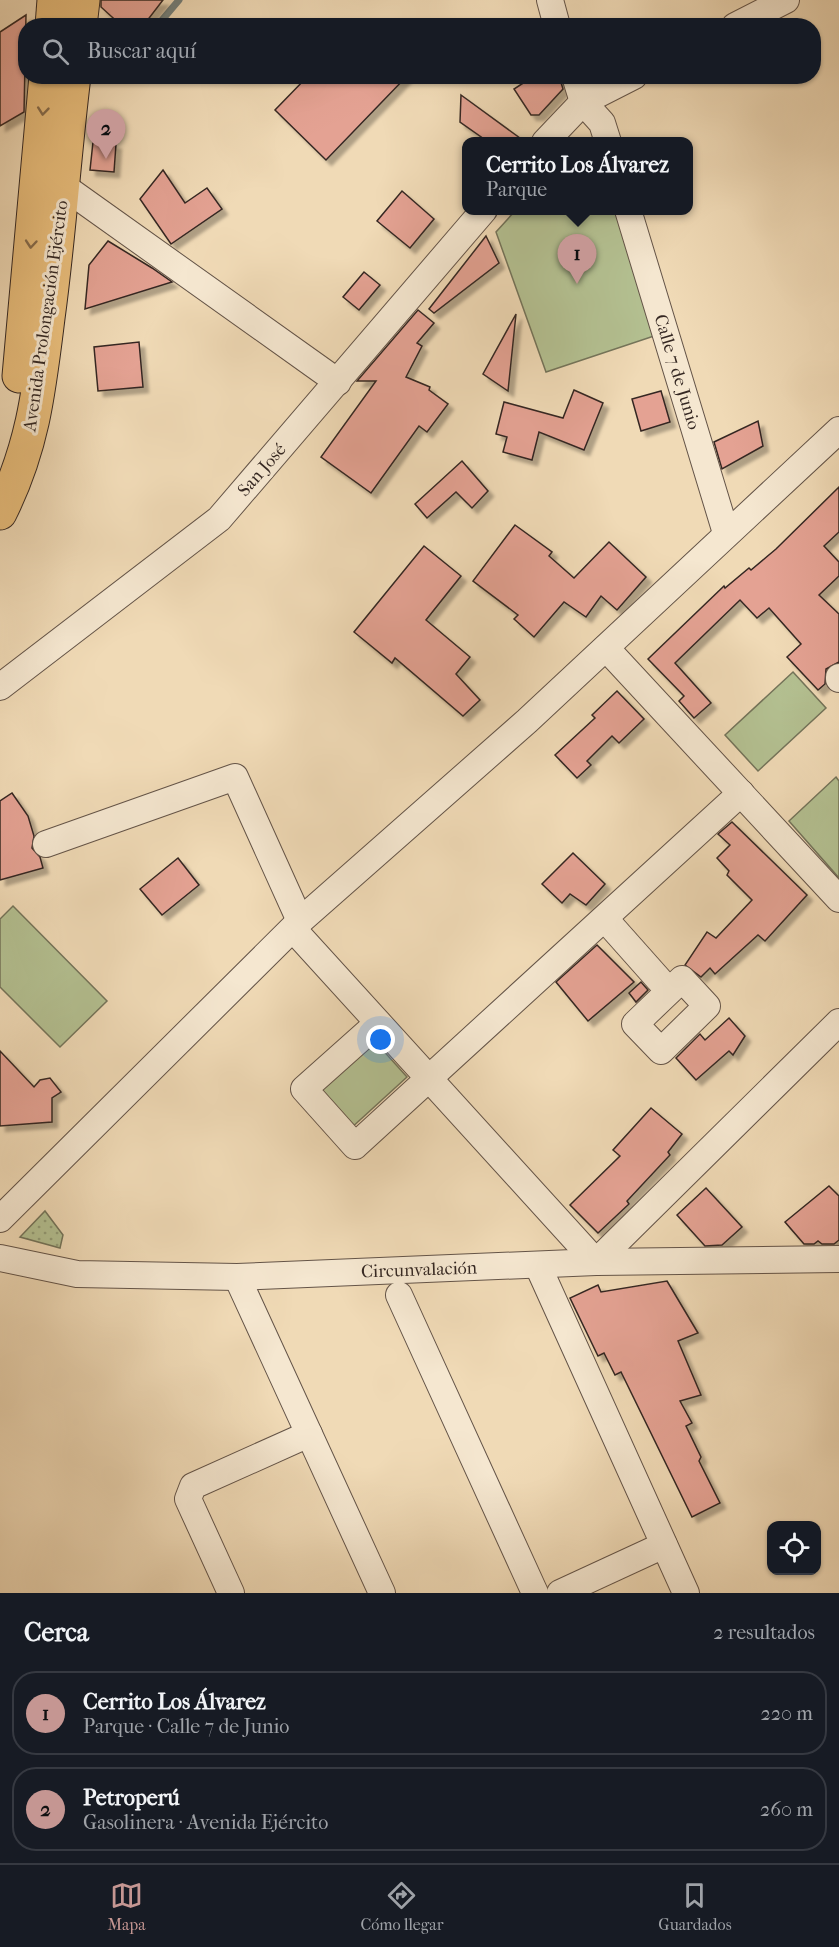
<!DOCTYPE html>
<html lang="es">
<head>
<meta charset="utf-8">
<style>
  body { margin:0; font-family:"IM FELL French Canon",serif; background:#242831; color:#f1f3f6 }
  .controls { position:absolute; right:18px; bottom:18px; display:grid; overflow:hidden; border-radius:12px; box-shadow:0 2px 4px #0004 }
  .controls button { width:54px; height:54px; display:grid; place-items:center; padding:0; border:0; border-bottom:2px solid #363941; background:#171b24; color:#f1f3f6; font:30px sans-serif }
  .you { position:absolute; left:381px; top:1040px; width:21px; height:21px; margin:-15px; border:4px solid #fff; border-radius:50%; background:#1a73e8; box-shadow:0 0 0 9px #1a73e833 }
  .badge { display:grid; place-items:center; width:39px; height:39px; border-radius:50%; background:#c59692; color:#111; font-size:20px; font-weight:700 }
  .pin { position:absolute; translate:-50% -50px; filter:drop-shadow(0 2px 3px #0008) }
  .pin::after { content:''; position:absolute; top:32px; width:21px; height:18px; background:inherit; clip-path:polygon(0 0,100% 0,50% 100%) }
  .popup { position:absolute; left:462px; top:137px; width:231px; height:78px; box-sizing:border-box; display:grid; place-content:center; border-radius:12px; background:#171b24; filter:drop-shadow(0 2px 4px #0005); font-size:20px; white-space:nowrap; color:#9ea1a6 }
  .popup b { font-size:22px; color:#f1f3f6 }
  .popup::after { content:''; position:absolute; left:50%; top:100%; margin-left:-12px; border:12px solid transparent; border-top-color:#171b24 }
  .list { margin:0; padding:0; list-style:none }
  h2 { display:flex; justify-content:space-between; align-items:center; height:78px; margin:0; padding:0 24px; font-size:26px }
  h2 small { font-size:20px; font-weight:400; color:#9ea1a6 }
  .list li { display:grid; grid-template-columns:39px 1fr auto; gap:18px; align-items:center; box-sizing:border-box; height:84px; margin:0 12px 12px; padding:0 12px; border:2px solid #363941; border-radius:24px }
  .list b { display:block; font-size:22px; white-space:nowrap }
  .list p { margin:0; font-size:20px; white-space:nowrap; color:#9ea1a6 }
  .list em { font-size:20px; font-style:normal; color:#9ea1a6 }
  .icon { flex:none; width:33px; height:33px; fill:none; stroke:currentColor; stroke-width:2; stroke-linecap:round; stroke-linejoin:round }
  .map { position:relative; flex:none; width:839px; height:1593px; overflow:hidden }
  .search { position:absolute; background:#171b24; box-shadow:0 2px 4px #0004; left:18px; right:18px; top:18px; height:66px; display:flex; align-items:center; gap:15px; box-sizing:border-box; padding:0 21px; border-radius:24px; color:#9ea1a6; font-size:22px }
  .sheet { height:270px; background:#171b24 }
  nav { display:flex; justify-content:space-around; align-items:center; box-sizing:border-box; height:84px; border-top:2px solid #363941; background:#171b24; font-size:16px; color:#9ea1a6 }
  nav a { display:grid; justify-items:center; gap:3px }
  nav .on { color:#c59692 }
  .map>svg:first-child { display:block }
  .green { fill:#b4c192; stroke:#74745a; stroke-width:1.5 }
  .garden { fill:url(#garden-dots); stroke:#74745a; stroke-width:1.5 }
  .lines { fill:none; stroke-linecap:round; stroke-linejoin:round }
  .stream { stroke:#737f7b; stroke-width:7 }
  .building { fill:#e4a293; stroke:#352823; stroke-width:1.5; filter:url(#shadow) }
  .minor-casing { stroke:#645448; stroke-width:28 }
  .major-casing { stroke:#352823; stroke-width:35 }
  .minor { stroke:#f5e7d0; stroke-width:26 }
  .major { stroke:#e8bd7b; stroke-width:33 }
  .oneway { stroke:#866b4b }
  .labels { text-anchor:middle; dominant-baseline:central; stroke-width:6; stroke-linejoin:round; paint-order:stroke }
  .street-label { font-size:18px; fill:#352823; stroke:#f5e7d0 }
</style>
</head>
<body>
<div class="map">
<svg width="839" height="1593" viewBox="0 0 839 1593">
  <defs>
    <pattern id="garden-dots" width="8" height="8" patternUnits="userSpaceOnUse" patternTransform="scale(1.5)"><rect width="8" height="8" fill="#b4c192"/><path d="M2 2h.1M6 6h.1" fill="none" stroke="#939d77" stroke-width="1.8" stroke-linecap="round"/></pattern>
    <filter id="shadow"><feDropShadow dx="5.5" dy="5.5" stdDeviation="1.5" flood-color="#0004"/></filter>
  </defs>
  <rect width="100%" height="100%" fill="#f0dab6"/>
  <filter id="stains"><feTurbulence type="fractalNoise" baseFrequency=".00333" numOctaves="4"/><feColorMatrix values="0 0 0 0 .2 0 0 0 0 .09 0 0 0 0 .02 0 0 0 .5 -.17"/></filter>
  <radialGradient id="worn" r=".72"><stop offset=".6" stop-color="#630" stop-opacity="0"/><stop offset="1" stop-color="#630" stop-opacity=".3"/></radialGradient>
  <!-- green -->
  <g class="green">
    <polygon points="515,211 618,211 654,336 546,372 496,232"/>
    <polygon points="793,672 826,708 758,771 725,735"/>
    <polygon points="836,777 839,781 839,878 789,821"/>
    <polygon points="13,906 107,1001 60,1047 0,987 0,919"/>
    <polygon points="372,1038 407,1077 349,1130 314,1090"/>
  </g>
  <!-- garden -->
  <polygon class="garden" points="45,1211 63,1235 60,1248 20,1237"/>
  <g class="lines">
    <!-- stream -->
    <polyline class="stream" points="157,26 179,0"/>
  </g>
  <!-- building -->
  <g class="building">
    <polygon points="101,0 163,0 143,26 122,26 101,7"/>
    <polygon points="26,15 24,112 0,126 0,32"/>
    <polygon points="308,76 407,76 326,160 275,110"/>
    <polygon points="534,76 559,76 563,89 539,115 531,115 514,89"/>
    <polygon points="461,95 524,141 487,141 460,122"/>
    <polygon points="93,142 116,144 114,172 90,170"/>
    <polygon points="163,170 185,203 207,188 222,209 171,244 140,199"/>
    <polygon points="402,191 434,219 410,248 377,221"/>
    <polygon points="486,236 499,263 434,313 429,309"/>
    <polygon points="108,241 152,268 172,282 85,309 89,265"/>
    <polygon points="364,272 380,285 359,310 343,297"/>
    <polygon points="418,310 434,323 417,343 422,346 406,377 430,387 429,390 448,404 427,432 419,426 371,493 321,457 376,381 357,381"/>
    <polygon points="516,314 508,391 483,374"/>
    <polygon points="139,342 143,387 98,391 94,347"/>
    <polygon points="574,390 603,403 584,450 539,432 532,460 503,452 507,437 496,434 504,402 563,418"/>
    <polygon points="661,391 670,422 641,431 632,399"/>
    <polygon points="758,421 763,446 722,469 714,442"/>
    <polygon points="462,461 488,491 472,508 456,492 427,518 415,504"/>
    <polygon points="839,487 839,532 824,546 839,562 839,576 819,595 839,614 839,662 826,669 825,684 818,690 787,657 801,644 769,608 757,618 740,600 675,663 711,703 694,718 679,701 684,696 648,659 724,586 725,588 749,568 751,570 776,549"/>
    <polygon points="515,525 552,552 549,556 574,578 609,542 646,577 617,610 601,596 586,617 564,602 534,637 514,619 518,615 473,581"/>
    <polygon points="424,546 461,576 426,620 470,657 456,674 480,700 463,716 395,658 392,663 354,632"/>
    <polygon points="617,691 644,719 619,743 612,736 587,761 591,765 577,778 555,755 595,718 592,715"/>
    <polygon points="12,793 28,816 34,836 32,848 40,857 43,868 0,880 0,801"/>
    <polygon points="732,822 807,895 765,941 758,935 715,974 710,968 701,977 685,965 707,932 716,938 752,900 727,875 729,871 717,858 730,845 718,834"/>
    <polygon points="573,853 605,884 586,905 570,894 562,903 542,884"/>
    <polygon points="178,858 199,885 162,915 140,889"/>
    <polygon points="597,945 634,982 588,1021 556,982"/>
    <polygon points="641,982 648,990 636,1002 629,993"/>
    <polygon points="729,1018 745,1036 733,1055 729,1051 696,1080 676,1058 700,1034 705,1040"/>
    <polygon points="0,1051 34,1087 40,1080 50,1078 61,1092 52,1098 52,1122 0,1126"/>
    <polygon points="651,1108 682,1134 668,1152 670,1155 627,1201 629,1204 598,1233 570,1205 620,1156 613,1150"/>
    <polygon points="829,1186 839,1196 839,1240 834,1244 822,1244 818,1241 814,1244 804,1244 785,1222"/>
    <polygon points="706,1188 742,1227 722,1245 705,1246 677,1215"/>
    <polygon points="667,1281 698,1333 678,1341 701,1395 680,1401 692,1423 686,1426 701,1457 699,1461 720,1503 692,1517 621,1372 615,1375 604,1353 598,1356 570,1298 598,1285 601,1292"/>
  </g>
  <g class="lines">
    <!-- minor casing -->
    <g class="minor-casing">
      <g id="minor">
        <polyline points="550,0 557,26"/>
        <polyline points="735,26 786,0"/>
        <polyline points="575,76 583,102 602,123 608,142"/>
        <polyline points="545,142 583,102 634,76"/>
        <polyline points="48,185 63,186 338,382"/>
        <polyline points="628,210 726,533"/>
        <polyline points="606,648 839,899"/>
        <polyline points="839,677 839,679"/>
        <polyline points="0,687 219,519 484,210"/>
        <polyline points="46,844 235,777 300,921"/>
        <polyline points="605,919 669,991"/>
        <polyline points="293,929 596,1262"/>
        <polygon points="682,979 707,1006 661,1051 635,1024"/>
        <polyline points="378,1023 304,1089 355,1146 741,793"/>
        <polyline points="0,1219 300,921 527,721 839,430"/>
        <polyline points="0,1258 77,1274 237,1277 596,1262 839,1259"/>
        <polyline points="596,1262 839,1022"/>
        <polyline points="538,1266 686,1593"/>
        <polyline points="237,1277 382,1593"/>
        <polyline points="399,1295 535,1593"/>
        <polyline points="231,1593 188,1499 193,1486 309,1434"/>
        <polyline points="560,1593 664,1545"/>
      </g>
    </g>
    <!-- major casing -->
    <g class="major-casing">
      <g id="major">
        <polyline points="52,26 54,0"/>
        <polyline points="80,26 83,0"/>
        <polyline points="19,376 46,76"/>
        <path d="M 0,513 C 33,447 39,391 48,318 C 59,238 64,157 74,76"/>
      </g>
    </g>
    <!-- minor -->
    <use href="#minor" class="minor"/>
    <!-- major -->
    <use href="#major" class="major"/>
  </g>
  <!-- one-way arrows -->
  <defs><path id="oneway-chevron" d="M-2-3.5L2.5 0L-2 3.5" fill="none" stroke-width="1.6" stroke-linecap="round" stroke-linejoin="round" transform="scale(1.5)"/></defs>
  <g class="oneway">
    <use href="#oneway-chevron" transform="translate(43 111) rotate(96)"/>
    <use href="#oneway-chevron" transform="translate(31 244) rotate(95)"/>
  </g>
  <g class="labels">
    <!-- street labels -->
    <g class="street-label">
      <text transform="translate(46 316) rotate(-82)">Avenida Prolongación Ejército</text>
      <text transform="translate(677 372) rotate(73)">Calle 7 de Junio</text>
      <text transform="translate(262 470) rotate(-49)">San José</text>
      <text transform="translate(419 1270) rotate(-2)">Circunvalación</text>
    </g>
  </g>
  <rect width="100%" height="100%" filter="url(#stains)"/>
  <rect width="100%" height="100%" fill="url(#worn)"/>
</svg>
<div class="controls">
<button><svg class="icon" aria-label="locate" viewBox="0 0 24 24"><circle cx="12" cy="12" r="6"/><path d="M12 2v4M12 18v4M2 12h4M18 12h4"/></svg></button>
</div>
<div class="you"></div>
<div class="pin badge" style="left:577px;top:284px">1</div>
<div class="popup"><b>Cerrito Los Álvarez</b>Parque</div>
<div class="pin badge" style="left:106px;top:159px">2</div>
<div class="search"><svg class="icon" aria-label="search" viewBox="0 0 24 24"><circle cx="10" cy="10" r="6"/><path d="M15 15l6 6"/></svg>Buscar aquí</div>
</div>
<section class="sheet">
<h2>Cerca<small>2 resultados</small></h2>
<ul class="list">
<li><span class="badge">1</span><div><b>Cerrito Los Álvarez</b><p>Parque · Calle 7 de Junio</p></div><em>220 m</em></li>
<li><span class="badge">2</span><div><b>Petroperú</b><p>Gasolinera · Avenida Ejército</p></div><em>260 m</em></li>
</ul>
</section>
<nav>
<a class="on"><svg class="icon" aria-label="map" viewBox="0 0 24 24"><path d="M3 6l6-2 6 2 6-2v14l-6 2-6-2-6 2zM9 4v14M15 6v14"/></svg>Mapa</a>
<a><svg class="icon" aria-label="directions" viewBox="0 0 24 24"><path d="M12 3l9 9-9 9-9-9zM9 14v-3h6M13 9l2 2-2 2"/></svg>Cómo llegar</a>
<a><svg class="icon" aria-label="saved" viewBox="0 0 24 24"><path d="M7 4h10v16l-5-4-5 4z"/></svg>Guardados</a>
</nav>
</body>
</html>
